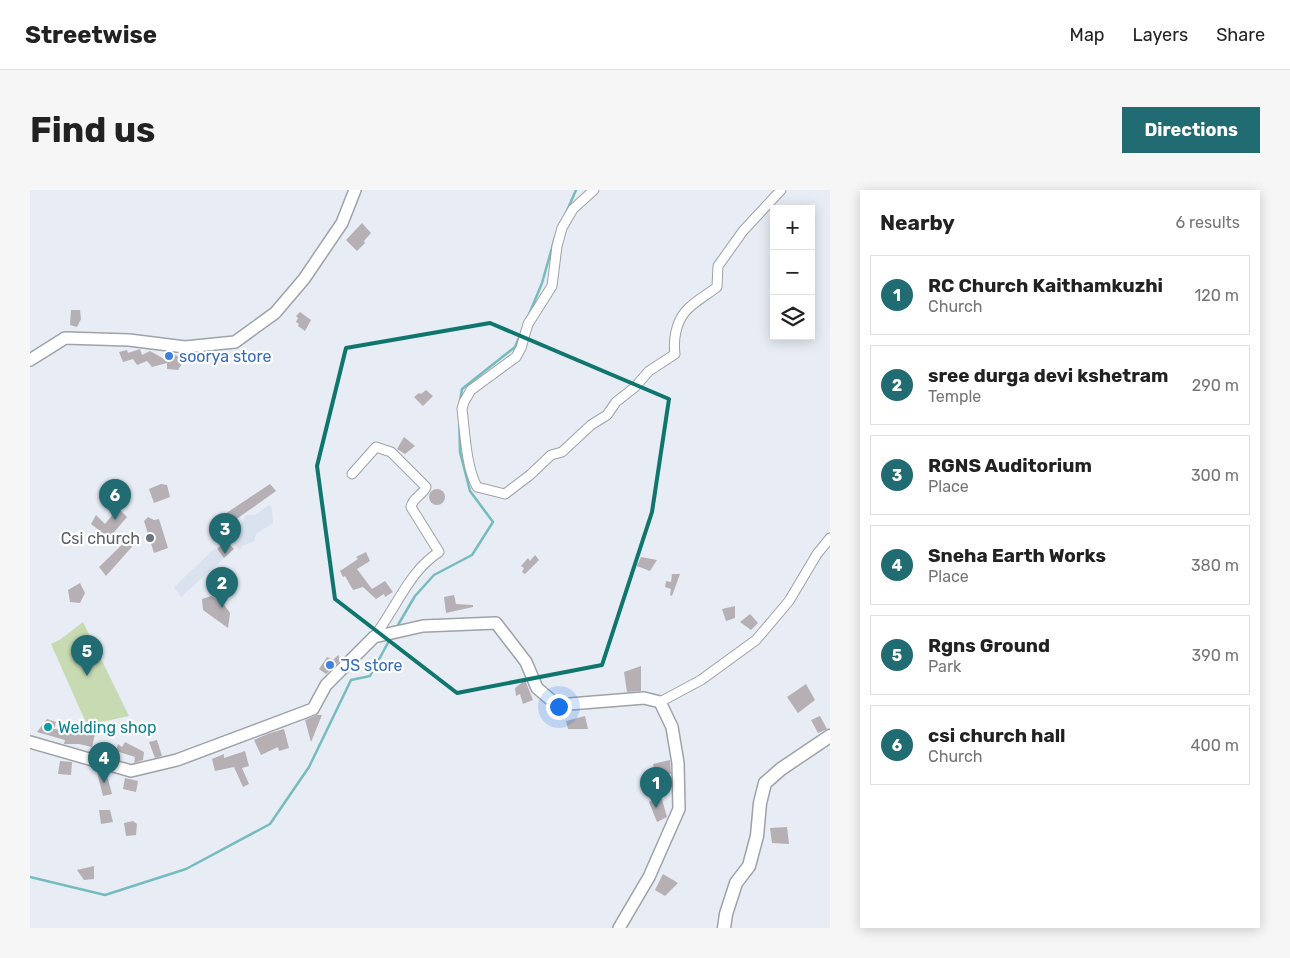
<!DOCTYPE html>
<html lang="en">
<head>
<meta charset="utf-8">
<style>
  body { margin:0; font-family:Rubik,sans-serif; background:#f6f6f6; color:#222 }
  .controls { position:absolute; right:15px; top:15px; display:grid; overflow:hidden; border-radius:0px; box-shadow:0 2px 12px #0003 }
  .controls button { width:45px; height:45px; display:grid; place-items:center; padding:0; border:0; border-bottom:1px solid #e0e0e0; background:#fff; color:#222; font:25px sans-serif }
  .you { position:absolute; left:528px; top:516px; width:18px; height:18px; margin:-12px; border:4px solid #fff; border-radius:50%; background:#1a73e8; box-shadow:0 0 0 8px #1a73e833 }
  .badge { display:grid; place-items:center; width:32px; height:32px; border-radius:50%; background:#206c72; color:#fff; font-size:16px; font-weight:700 }
  .pin { position:absolute; translate:-50% -41px; filter:drop-shadow(0 1px 2px #0008) }
  .pin::after { content:''; position:absolute; top:26px; width:18px; height:15px; background:inherit; clip-path:polygon(0 0,100% 0,50% 100%) }
  .list { margin:0; padding:0; list-style:none }
  h2 { display:flex; justify-content:space-between; align-items:center; height:65px; margin:0; padding:0 20px; font-size:21px }
  h2 small { font-size:16px; font-weight:400; color:#767676 }
  .list li { display:grid; grid-template-columns:32px 1fr auto; gap:15px; align-items:center; box-sizing:border-box; height:80px; margin:0 10px 10px; padding:0 10px; border:1px solid #e0e0e0; border-radius:0px }
  .list b { display:block; font-size:19px; white-space:nowrap }
  .list p { margin:0; font-size:16px; white-space:nowrap; color:#767676 }
  .list em { font-size:16px; font-style:normal; color:#767676 }
  .icon { flex:none; width:28px; height:28px; fill:none; stroke:currentColor; stroke-width:2; stroke-linecap:round; stroke-linejoin:round }
  .map { position:relative; flex:none; width:800px; height:738px; overflow:hidden; border-radius:0px }
  header { display:flex; align-items:center; gap:30px; box-sizing:border-box; height:70px; padding:0 25px; background:#fff; border-bottom:1px solid #e0e0e0 }
  header strong { font-size:24px }
  nav { display:flex; gap:28px; margin-inline-start:auto; font-size:18px }
  .intro { display:flex; align-items:center; justify-content:space-between; box-sizing:border-box; height:120px; padding:0 30px }
  h1 { margin:0; font-size:35px }
  .button { padding:12px 22px; border-radius:0px; background:#206c72; color:#fff; font-size:18px; font-weight:700 }
  main { display:flex; gap:30px; padding:0 30px }
  aside { flex:1; background:#fff; border-radius:0px; box-shadow:0 2px 12px #0003 }
  .map>svg:first-child { display:block }
  .built { fill:#dae1ef }
  .green { fill:#c8dab2 }
  .lines { fill:none; stroke-linecap:round; stroke-linejoin:round }
  .stream { stroke:#76bcbf; stroke-width:2.5 }
  .building { fill:#b6afb4 }
  .minor-casing { stroke:#9ea2a9; stroke-width:11 }
  .tertiary-casing { stroke:#9ea2a9; stroke-width:14 }
  .secondary-casing { stroke:#9ea2a9; stroke-width:15 }
  .minor { stroke:#fff; stroke-width:9 }
  .tertiary { stroke:#fff; stroke-width:11 }
  .secondary { stroke:#fff; stroke-width:12 }
  .marked { fill:none; stroke:#0f766e; stroke-width:4; stroke-linejoin:round }
  .shop-dot { fill:#3f7fe0; stroke:#fff; stroke-width:2 }
  .worship-dot { fill:#6b7280; stroke:#fff; stroke-width:2 }
  .culture-dot { fill:#0f9aa8; stroke:#fff; stroke-width:2 }
  .labels { text-anchor:middle; dominant-baseline:central; stroke-width:4.5; stroke-linejoin:round; paint-order:stroke }
  .shop-label { font-size:16px; fill:#366cbe; stroke:#fff; text-anchor:start }
  .worship-label { font-size:16px; fill:#5b616d; stroke:#fff; text-anchor:end }
  .culture-label { font-size:16px; fill:#0d838f; stroke:#fff; text-anchor:start }
</style>
</head>
<body>
<header>
<strong>Streetwise</strong>
<nav><a>Map</a><a>Layers</a><a>Share</a></nav>
</header>
<div class="intro"><h1>Find us</h1><a class="button">Directions</a></div>
<main>
<div class="map">
<svg width="800" height="738" viewBox="0 0 800 738">
  <rect width="100%" height="100%" fill="#e8ecf4"/>
  <!-- built -->
  <g class="built">
    <polygon points="239,315 242,319 243,333 226,344 224,351 212,356 209,360 197,342 211,334 216,325 225,325"/>
    <polygon points="185,358 194,368 151,407 144,397"/>
  </g>
  <!-- green -->
  <polygon class="green" points="53,432 99,526 57,535 21,454 31,449"/>
  <g class="lines">
    <!-- stream -->
    <g class="stream">
      <polyline points="536,23 546,0"/>
      <polyline points="498,127 512,93 525,47"/>
      <polyline points="430,211 432,199 485,157 491,143"/>
      <polyline points="368,435 385,406 404,385 442,365 463,332 440,301 430,262 429,223"/>
      <polyline points="0,687 75,705 156,679 240,634 279,577 321,490 340,486 360,449"/>
    </g>
  </g>
  <!-- building -->
  <g class="building">
    <polygon points="332,33 341,43 334,51 335,53 327,61 316,50"/>
    <polygon points="41,120 50,120 51,129 47,137 40,135"/>
    <polygon points="270,122 281,130 275,141 268,136 269,134 266,132 268,128 266,126"/>
    <polygon points="110,159 112,165 120,161 136,170 136,162 143,164 153,168 153,172 148,180 137,179 137,173 122,177 117,171 107,175 103,169 93,172 89,162 97,160 98,163"/>
    <polygon points="396,200 403,206 393,216 384,207 389,203 391,204"/>
    <polygon points="374,247 385,256 375,264 367,259"/>
    <polygon points="131,294 137,295 140,307 124,313 119,299"/>
    <polygon points="240,294 246,301 187,343 180,334"/>
    <circle cx="407" cy="307" r="8"/>
    <polygon points="88,318 97,327 79,348 61,334 66,325 75,334"/>
    <polygon points="118,327 124,330 129,329 138,358 124,363 114,331"/>
    <polygon points="102,345 108,350 76,386 69,377"/>
    <polygon points="196,351 204,359 194,368 187,359"/>
    <polygon points="336,362 340,371 327,379 342,399 355,391 363,402 355,407 354,404 346,409 333,397 323,400 315,386 313,387 310,381 328,369 326,367"/>
    <polygon points="505,365 509,370 495,384 492,382 494,378 491,376 498,368 500,371"/>
    <polygon points="611,367 627,370 620,381 607,376"/>
    <polygon points="642,384 650,384 642,406 640,405 641,399 635,397 636,391 641,392"/>
    <polygon points="50,393 55,403 50,413 40,412 38,400"/>
    <polygon points="424,405 426,414 443,415 443,417 416,423 414,407"/>
    <polygon points="181,406 192,412 200,423 198,438 173,420 172,409"/>
    <polygon points="705,416 705,428 696,431 692,419"/>
    <polygon points="720,424 728,433 721,440 710,432"/>
    <polygon points="308,465 311,470 296,484 289,479 297,467 303,470"/>
    <polygon points="611,476 611,501 597,502 594,482"/>
    <polygon points="495,490 503,510 493,514 490,504 486,506 485,498"/>
    <polygon points="776,494 785,510 768,523 757,507"/>
    <polygon points="287,525 292,525 281,552 275,530"/>
    <polygon points="555,526 558,539 538,539 536,531"/>
    <polygon points="790,526 797,539 788,543 781,530"/>
    <polygon points="17,529 26,532 24,539 65,544 62,557 49,554 34,554 35,550 7,542"/>
    <polygon points="254,539 259,558 249,561 248,557 231,565 224,550 237,544"/>
    <polygon points="127,550 132,566 125,568 119,552"/>
    <polygon points="95,552 114,562 113,570 104,573 105,567 86,561 88,554 92,557"/>
    <polygon points="215,561 219,576 212,578 219,594 213,597 204,577 185,581 182,569 194,564 194,568"/>
    <polygon points="640,570 641,584 627,588 623,574"/>
    <polygon points="30,571 42,572 41,585 28,584"/>
    <polygon points="67,582 76,582 82,604 73,606"/>
    <polygon points="95,588 108,591 106,602 93,599"/>
    <polygon points="631,606 637,627 627,632 619,612"/>
    <polygon points="69,620 80,620 83,632 71,634"/>
    <polygon points="103,631 107,634 106,645 96,646 94,633"/>
    <polygon points="757,637 759,654 742,653 740,638"/>
    <polygon points="64,676 64,689 54,690 47,680"/>
    <polygon points="633,684 648,693 635,706 625,700"/>
  </g>
  <g class="lines">
    <!-- minor casing -->
    <g class="minor-casing">
      <g id="minor">
        <path d="M 564,0 L 543,19 L 532,38 L 527,56 L 522,96 L 498,134 L 491,158 L 486,167 L 441,200 L 434,212 L 432,219 C 435,243 436,276 447,297 L 475,304 L 500,285 L 521,265 L 532,262 L 561,235 L 577,225 L 586,212 L 605,197 L 619,181 L 645,164 C 643,150 646,133 655,122 C 663,112 677,105 687,97 L 688,76 L 713,41 L 751,0"/>
        <path d="M 322,284 L 346,257 L 361,262 L 396,297 C 393,305 383,307 381,317 L 409,362 C 379,381 365,420 344,447"/>
        <polyline points="630,512 671,490 726,450 759,411 787,364 800,348"/>
      </g>
    </g>
    <!-- tertiary casing -->
    <g class="tertiary-casing">
      <g id="tertiary">
        <polyline points="0,170 35,148 99,150 155,157 205,152 245,123 274,89 312,33 325,0"/>
        <polyline points="0,552 101,581 147,570 283,519 296,495 344,447 393,436 466,433 496,472 507,498 527,515 614,508 630,512 642,537 648,573 649,619 619,687 589,738"/>
      </g>
    </g>
    <!-- secondary casing -->
    <g class="secondary-casing">
      <polyline id="secondary" points="694,738 696,724 706,693 719,676 727,646 730,613 735,593 751,579 800,546"/>
    </g>
    <!-- minor -->
    <use href="#minor" class="minor"/>
    <!-- tertiary -->
    <use href="#tertiary" class="tertiary"/>
    <!-- secondary -->
    <use href="#secondary" class="secondary"/>
  </g>
  <!-- marked area -->
  <path class="marked" d="M 460,133 L 639,209 L 622,322 L 572,475 L 427,503 L 305,409 L 287,276 L 316,158 Z"/>
  <!-- markers -->
  <g class="shop-dot">
    <circle cx="139" cy="166" r="5"/>
    <circle cx="300" cy="475" r="5"/>
  </g>
  <circle class="worship-dot" cx="120" cy="348" r="5"/>
  <circle class="culture-dot" cx="18" cy="537" r="5"/>
  <g class="labels">
    <!-- shop labels -->
    <g class="shop-label">
      <text x="149" y="166">soorya store</text>
      <text x="310" y="475">JS store</text>
    </g>
    <!-- worship labels -->
    <g class="worship-label">
      <text x="110" y="348">Csi church</text>
    </g>
    <!-- culture labels -->
    <g class="culture-label">
      <text x="28" y="537">Welding shop</text>
    </g>
  </g>
</svg>
<div class="controls">
<button>+</button>
<button>−</button>
<button><svg class="icon" aria-label="layers" viewBox="0 0 24 24"><path d="M12 4l9 5-9 5-9-5zM3 14l9 5 9-5"/></svg></button>
</div>
<div class="you"></div>
<div class="pin badge" style="left:626px;top:618px">1</div>
<div class="pin badge" style="left:192px;top:418px">2</div>
<div class="pin badge" style="left:195px;top:364px">3</div>
<div class="pin badge" style="left:74px;top:593px">4</div>
<div class="pin badge" style="left:57px;top:486px">5</div>
<div class="pin badge" style="left:85px;top:330px">6</div>
</div>
<aside>
<h2>Nearby<small>6 results</small></h2>
<ul class="list">
<li><span class="badge">1</span><div><b>RC Church Kaithamkuzhi</b><p>Church</p></div><em>120 m</em></li>
<li><span class="badge">2</span><div><b>sree durga devi kshetram</b><p>Temple</p></div><em>290 m</em></li>
<li><span class="badge">3</span><div><b>RGNS Auditorium</b><p>Place</p></div><em>300 m</em></li>
<li><span class="badge">4</span><div><b>Sneha Earth Works</b><p>Place</p></div><em>380 m</em></li>
<li><span class="badge">5</span><div><b>Rgns Ground</b><p>Park</p></div><em>390 m</em></li>
<li><span class="badge">6</span><div><b>csi church hall</b><p>Church</p></div><em>400 m</em></li>
</ul>
</aside>
</main>
</body>
</html>
